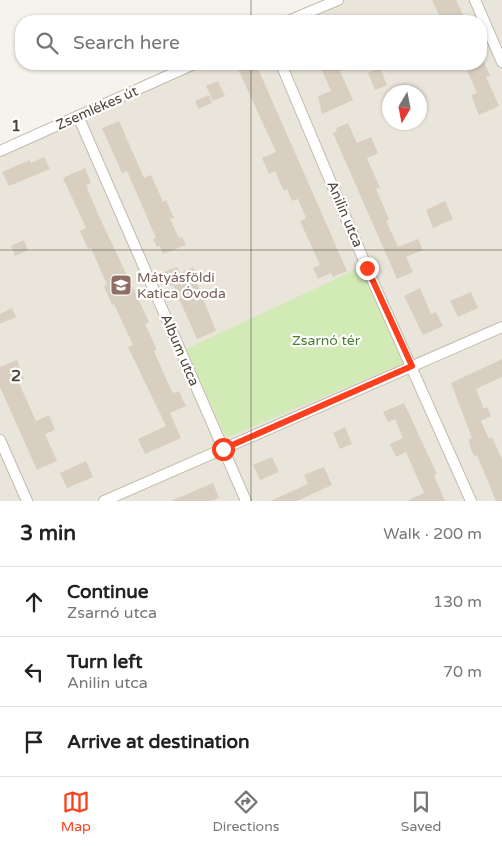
<!DOCTYPE html>
<html lang="en">
<head>
<meta charset="utf-8">
<style>
  body { margin:0; font-family:"Varela Round",sans-serif; background:#f2f2f2; color:#222 }
  .compass { position:absolute; left:382px; top:85px; width:45px; height:45px; border-radius:50%; background:#fff; box-shadow:0 1px 4px #0004; rotate:190deg }
  .stop { position:absolute; width:15px; height:15px; margin:-11px; border:4px solid #fc3f1d; border-radius:50%; background:#fff }
  .stop.end { background:#fc3f1d; border-color:#fff; box-shadow:0 1px 5px #0008 }
  .list { margin:0; padding:0; list-style:none }
  h2 { display:flex; justify-content:space-between; align-items:center; height:65px; margin:0; padding:0 20px; font-size:21px }
  h2 small { font-size:16px; font-weight:400; color:#767676 }
  .list li { display:grid; grid-template-columns:32px 1fr auto; gap:15px; align-items:center; box-sizing:border-box; height:70px; padding:0 20px; border-top:1px solid #e0e0e0 }
  .list b { display:block; font-size:19px; white-space:nowrap }
  .list p { margin:0; font-size:16px; white-space:nowrap; color:#767676 }
  .list em { font-size:16px; font-style:normal; color:#767676 }
  .icon { flex:none; width:28px; height:28px; fill:none; stroke:currentColor; stroke-width:2; stroke-linecap:round; stroke-linejoin:round }
  .map { position:relative; flex:none; width:502px; height:501px; overflow:hidden }
  .search { position:absolute; background:#fff; box-shadow:0 1px 4px #0004; left:15px; right:15px; top:15px; height:55px; display:flex; align-items:center; gap:12px; box-sizing:border-box; padding:0 18px; border-radius:20px; color:#767676; font-size:19px }
  .sheet { height:275px; background:#fff }
  nav { display:flex; justify-content:space-around; align-items:center; box-sizing:border-box; height:70px; border-top:1px solid #e0e0e0; background:#fff; font-size:14px; color:#767676 }
  nav a { display:grid; justify-items:center; gap:2px }
  nav .on { color:#fc3f1d }
  .map>svg:first-child { display:block }
  .residential { fill:#eae5da; fill-rule:evenodd }
  .green { fill:#d2eab5 }
  .building { fill:#d8cfc1 }
  .lines { fill:none; stroke-linecap:round; stroke-linejoin:round }
  .minor-casing { stroke:#c2bbae; stroke-width:12 }
  .minor { stroke:#fff; stroke-width:10 }
  .route { stroke:#fc3f1d; stroke-width:6 }
  .grid { fill:none; stroke:#4b4439; stroke-width:1; stroke-opacity:0.55 }
  .labels { text-anchor:middle; dominant-baseline:central; stroke-width:4.5; stroke-linejoin:round; paint-order:stroke }
  .street-label { font-size:14px; fill:#4b4439; stroke:#fff }
  .education-label { font-size:14px; fill:#785e54; stroke:#fff; text-anchor:start }
  .park-label { font-size:14px; fill:#4a7f2a; stroke:#fff }
  .grid-label { font-size:16px; text-anchor:middle; font-weight:bold; fill:#4b4439; stroke:#fff; stroke-width:4.5; stroke-linejoin:round; paint-order:stroke }
</style>
</head>
<body>
<div class="map">
<svg width="502" height="501" viewBox="0 0 502 501">
  <rect width="100%" height="100%" fill="#f6f3ec"/>
  <!-- residential -->
  <path class="residential" d="M 324,0 L 502,0 L 502,501 L 0,501 L 0,148 L 184,64 L 481,64 L 481,21 L 277,21 ZM 390,92 L 420,92 L 420,122 L 390,122 Z"/>
  <!-- green -->
  <polygon class="green" points="361,267 404,363 226,438 186,349"/>
  <!-- building -->
  <g class="building">
    <polygon points="432,0 456,0 466,21 442,21"/>
    <polygon points="483,60 490,76 486,77 499,106 479,115 471,95 477,93 466,68 481,64"/>
    <polygon points="249,64 256,64 347,271 333,277 331,273 318,279 313,268 320,265 300,221 306,218 298,199 292,201 287,189 284,191 275,171 269,174 262,158 276,152 238,69"/>
    <polygon points="330,64 357,64 340,71 353,100 322,114 318,96 331,91 321,68"/>
    <polygon points="380,68 387,85 375,90 368,73"/>
    <polygon points="218,81 225,96 213,101 206,86"/>
    <polygon points="209,95 212,103 198,109 195,101"/>
    <polygon points="119,121 144,178 151,175 163,202 166,200 174,218 170,219 179,238 182,237 186,245 163,254 160,246 157,247 153,239 156,238 127,171 122,173 102,128"/>
    <polygon points="348,123 357,143 371,137 378,153 367,158 380,188 376,189 389,219 386,221 398,247 418,239 423,250 406,257 413,272 397,279 333,133 337,131 336,128"/>
    <polygon points="44,157 50,169 9,186 2,172 30,160 31,163"/>
    <polygon points="85,168 91,183 86,185 97,212 149,322 145,324 157,350 154,351 171,390 174,393 179,391 186,406 170,413 181,438 145,454 138,439 166,426 128,347 133,345 114,304 112,305 104,286 107,285 91,248 88,249 80,231 86,228 63,178"/>
    <polygon points="445,201 453,219 433,228 426,210"/>
    <polygon points="24,240 28,250 15,256 11,246"/>
    <polygon points="177,267 180,273 193,267 197,275 194,276 216,331 197,339 173,285 170,286 164,272"/>
    <polygon points="420,288 431,314 436,312 443,326 423,335 404,296"/>
    <polygon points="471,292 478,308 458,317 450,301"/>
    <polygon points="12,308 16,317 0,324 0,314"/>
    <polygon points="502,359 502,377 476,389 484,409 487,407 491,416 481,421 489,439 492,437 502,459 502,501 496,501 477,455 474,456 470,447 469,439 472,438 451,383"/>
    <polygon points="17,360 24,379 18,381 36,421 49,415 55,430 45,434 57,461 37,470 0,387 0,367"/>
    <polygon points="404,403 437,474 434,476 445,501 407,501 424,493 406,452 396,457 390,444 403,438 395,419 388,422 383,412"/>
    <polygon points="345,427 352,444 340,449 333,433"/>
    <polygon points="272,457 279,472 260,480 253,465"/>
    <polygon points="86,461 93,477 67,488 60,473"/>
    <polygon points="324,467 332,485 297,501 270,501 308,484 304,475"/>
    <polygon points="213,483 219,498 211,501 171,501"/>
  </g>
  <g class="lines">
    <!-- minor casing -->
    <g class="minor-casing">
      <g id="minor">
        <polyline points="475,0 502,62"/>
        <polyline points="288,21 338,0"/>
        <polyline points="281,64 367,268 471,501"/>
        <polyline points="78,116 246,501"/>
        <polyline points="0,151 194,64"/>
        <polyline points="0,440 27,501"/>
        <polyline points="104,501 502,327"/>
      </g>
    </g>
    <!-- minor -->
    <use href="#minor" class="minor"/>
  </g>
  <g class="lines">
    <!-- route -->
    <polyline class="route" points="223,449 412,366 367,268"/>
  </g>
  <!-- grid -->
  <path class="grid" d="M 251,0 L 251,21M 251,64 L 251,501M 0,250 L 502,250"/>
  <!-- icons -->
  <defs>
    <g id="school-square" transform="scale(1.125)"><rect x="-9" y="-9" width="18" height="18" rx="4" fill="#8d6e63" stroke="#fff"/><path d="M0-5L7-2L0 1L-7-2ZM-4 1L0 2.5L4 1V4Q0 6-4 4Z" fill="#fff"/></g>
  </defs>
  <g fill-rule="evenodd">
    <use href="#school-square" x="121" y="285"/>
  </g>
  <g class="labels">
    <!-- street labels -->
    <g class="street-label">
      <text transform="translate(97 108) rotate(-24)">Zsemlékes út</text>
      <text transform="translate(345 214) rotate(67)">Anilin utca</text>
      <text transform="translate(180 350) rotate(67)">Album utca</text>
    </g>
    <!-- education labels -->
    <g class="education-label">
      <text x="137" y="277">Mátyásföldi<tspan x="137" dy="16">Katica Óvoda</tspan></text>
    </g>
    <!-- park labels -->
    <g class="park-label">
      <text x="326" y="340">Zsarnó tér</text>
    </g>
  </g>
  <g class="grid-label">
    <text x="16" y="131">1</text>
    <text x="16" y="381">2</text>
  </g>
</svg>
<svg class="compass" viewBox="-18 -18 36 36"><path d="M0-13l5 13h-10z" fill="#e53935"/><path d="M0 13l5-13h-10z" fill="#767676"/></svg>
<div class="stop" style="left:223px;top:449px"></div>
<div class="stop end" style="left:367px;top:268px"></div>
<div class="search"><svg class="icon" aria-label="search" viewBox="0 0 24 24"><circle cx="10" cy="10" r="6"/><path d="M15 15l6 6"/></svg>Search here</div>
</div>
<section class="sheet">
<h2>3 min<small>Walk · 200 m</small></h2>
<ul class="list">
<li><svg class="icon" aria-label="ahead" viewBox="0 0 24 24"><path d="M12 20V5M6 11l6-6 6 6"/></svg><div><b>Continue</b><p>Zsarnó utca</p></div><em>130 m</em></li>
<li><svg class="icon" aria-label="left" viewBox="0 0 24 24"><path d="M17 20v-9H6M10 6l-5 5 5 5"/></svg><div><b>Turn left</b><p>Anilin utca</p></div><em>70 m</em></li>
<li><svg class="icon" aria-label="arrive" viewBox="0 0 24 24"><path d="M6 21V4h12l-3 4 3 4H6"/></svg><div><b>Arrive at destination</b></div></li>
</ul>
</section>
<nav>
<a class="on"><svg class="icon" aria-label="map" viewBox="0 0 24 24"><path d="M3 6l6-2 6 2 6-2v14l-6 2-6-2-6 2zM9 4v14M15 6v14"/></svg>Map</a>
<a><svg class="icon" aria-label="directions" viewBox="0 0 24 24"><path d="M12 3l9 9-9 9-9-9zM9 14v-3h6M13 9l2 2-2 2"/></svg>Directions</a>
<a><svg class="icon" aria-label="saved" viewBox="0 0 24 24"><path d="M7 4h10v16l-5-4-5 4z"/></svg>Saved</a>
</nav>
</body>
</html>
